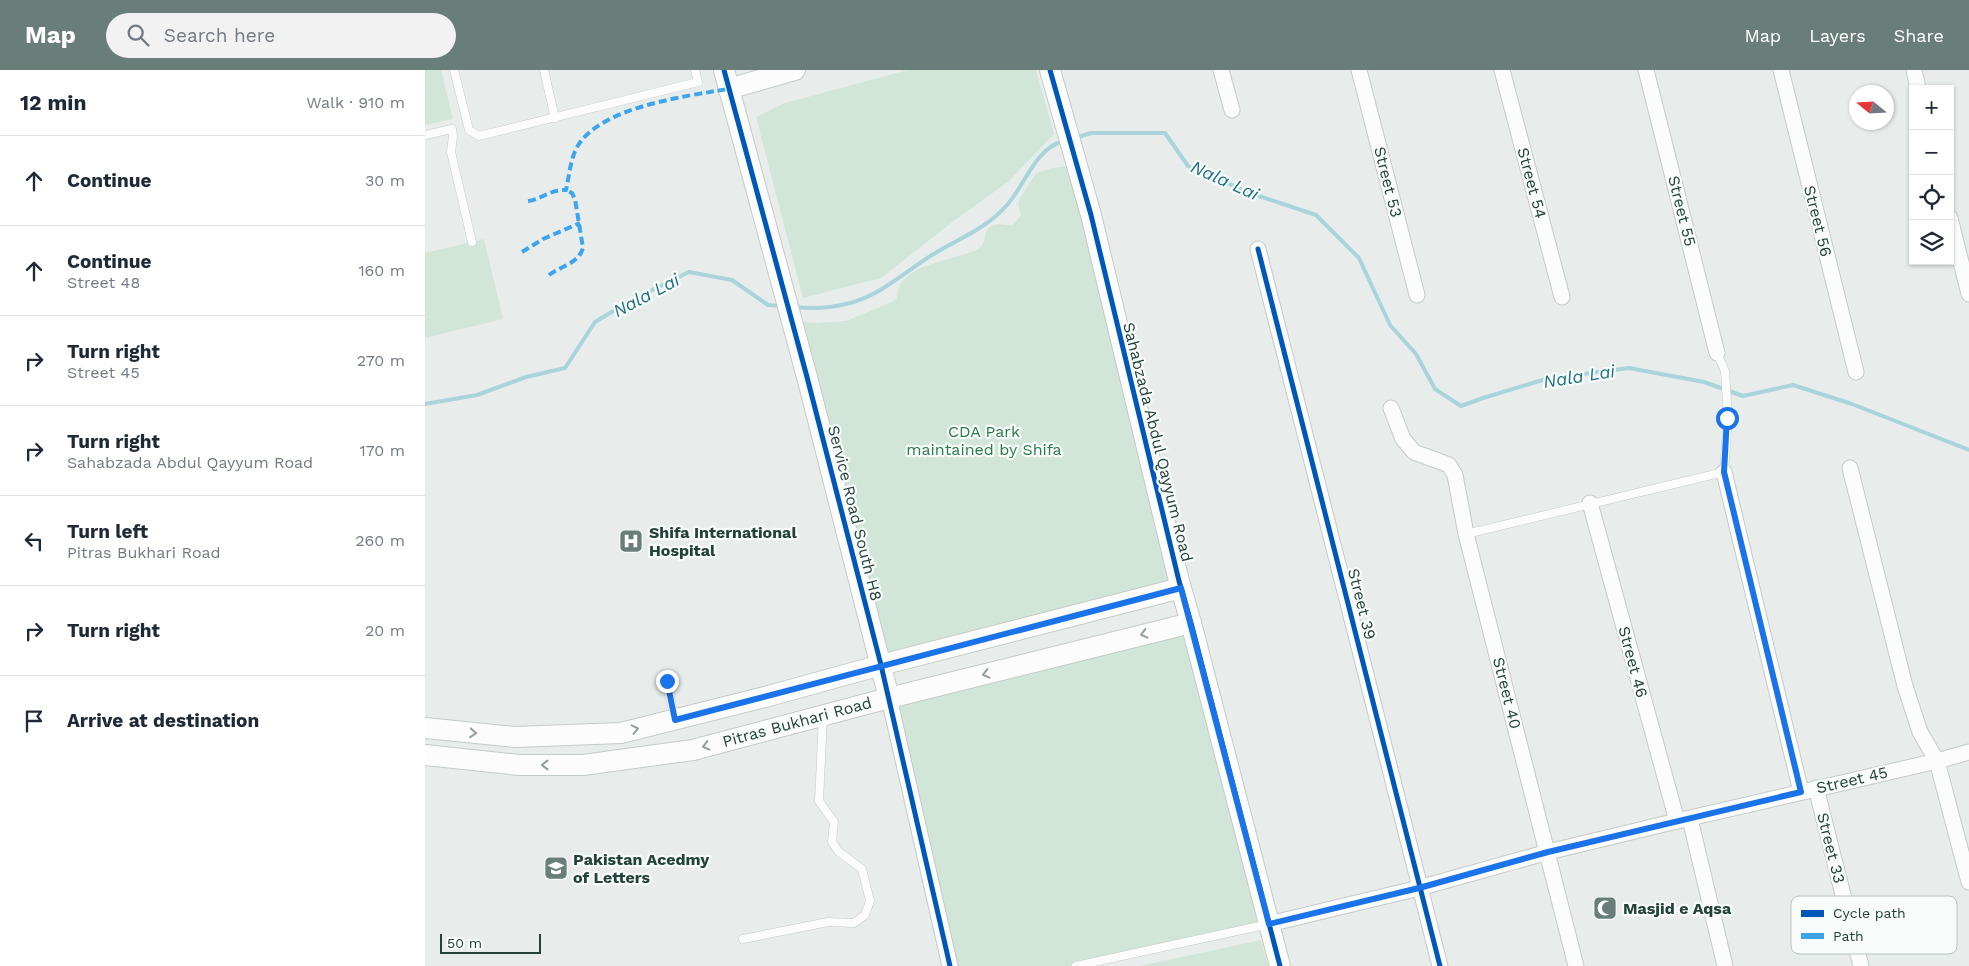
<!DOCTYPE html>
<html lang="en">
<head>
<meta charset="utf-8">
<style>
  body { margin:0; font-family:"Work Sans",sans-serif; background:#f2f2f3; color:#1f2937 }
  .controls { position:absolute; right:15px; top:15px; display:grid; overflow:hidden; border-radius:0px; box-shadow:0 1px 4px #0004 }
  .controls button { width:45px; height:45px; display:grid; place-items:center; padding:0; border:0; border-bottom:1px solid #e0e1e3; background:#fff; color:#1f2937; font:25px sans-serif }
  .compass { position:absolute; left:1424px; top:15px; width:45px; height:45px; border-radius:50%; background:#fff; box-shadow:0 1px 4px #0004; rotate:288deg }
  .scale { position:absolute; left:15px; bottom:12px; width:101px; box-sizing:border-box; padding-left:5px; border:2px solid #24423a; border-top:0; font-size:14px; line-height:18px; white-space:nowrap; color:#24423a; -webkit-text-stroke:4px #f7fbf9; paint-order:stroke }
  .stop { position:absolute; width:15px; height:15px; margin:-11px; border:4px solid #1a73e8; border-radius:50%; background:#fff }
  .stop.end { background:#1a73e8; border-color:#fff; box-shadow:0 1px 5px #0008 }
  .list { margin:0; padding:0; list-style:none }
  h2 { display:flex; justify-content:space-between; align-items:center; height:65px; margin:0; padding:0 20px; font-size:21px }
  h2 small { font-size:16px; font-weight:400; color:#747a83 }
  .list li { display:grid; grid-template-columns:32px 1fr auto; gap:15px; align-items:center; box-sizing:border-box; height:90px; padding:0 20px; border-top:1px solid #e0e1e3 }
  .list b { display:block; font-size:19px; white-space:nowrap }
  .list p { margin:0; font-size:16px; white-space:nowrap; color:#747a83 }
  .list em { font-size:16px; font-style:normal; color:#747a83 }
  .icon { flex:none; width:28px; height:28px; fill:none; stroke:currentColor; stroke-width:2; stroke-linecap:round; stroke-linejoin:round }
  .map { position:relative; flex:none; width:1544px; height:896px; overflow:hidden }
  header { display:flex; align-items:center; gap:30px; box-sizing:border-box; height:70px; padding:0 25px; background:#697e78; color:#fff }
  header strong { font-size:24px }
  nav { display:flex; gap:28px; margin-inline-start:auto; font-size:18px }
  .search { width:350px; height:45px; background:#f2f2f3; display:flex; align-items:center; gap:12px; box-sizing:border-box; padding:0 18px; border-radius:28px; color:#747a83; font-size:19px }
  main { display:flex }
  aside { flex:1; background:#fff }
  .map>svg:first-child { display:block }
  .green { fill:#d1e6d8 }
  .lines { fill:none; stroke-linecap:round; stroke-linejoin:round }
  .stream { stroke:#a9d4db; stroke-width:4 }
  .lane-casing { stroke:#c5cac8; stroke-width:9 }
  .street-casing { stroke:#c5cac8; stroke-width:17 }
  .secondary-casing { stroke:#c3cbc8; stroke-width:22 }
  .lane { stroke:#fcfcfc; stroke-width:8 }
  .street { stroke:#fcfcfc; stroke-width:15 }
  .secondary { stroke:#fcfcfc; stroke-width:20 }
  .quiet { stroke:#3ea4ec; stroke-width:4; stroke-dasharray:8 4; stroke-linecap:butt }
  .cycleway-casing { stroke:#f7fbf9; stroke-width:8 }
  .cycleway { stroke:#0057b8; stroke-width:5 }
  .oneway { stroke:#909f9b }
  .route { stroke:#1a73e8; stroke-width:6 }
  .labels { text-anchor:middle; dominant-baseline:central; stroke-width:4.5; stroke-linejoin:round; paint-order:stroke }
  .street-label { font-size:16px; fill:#24423a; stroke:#f7fbf9 }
  .park-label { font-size:16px; fill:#2d7a4b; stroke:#f7fbf9 }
  .poi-label { font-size:16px; font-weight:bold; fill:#24423a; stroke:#f7fbf9; text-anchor:start }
  .water-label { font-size:18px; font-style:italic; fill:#1c6f80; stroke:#f7fbf9 }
  .key { fill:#f7fbf9; stroke:#b8c4c0; stroke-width:1 }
  .key-label { font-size:14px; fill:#24423a }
</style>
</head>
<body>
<header>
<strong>Map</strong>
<div class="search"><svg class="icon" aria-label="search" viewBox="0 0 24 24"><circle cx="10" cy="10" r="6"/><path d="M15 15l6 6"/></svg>Search here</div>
<nav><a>Map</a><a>Layers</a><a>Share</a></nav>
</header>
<main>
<aside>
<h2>12 min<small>Walk · 910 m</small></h2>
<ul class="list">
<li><svg class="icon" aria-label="ahead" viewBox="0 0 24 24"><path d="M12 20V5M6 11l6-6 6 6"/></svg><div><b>Continue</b></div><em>30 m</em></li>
<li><svg class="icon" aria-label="ahead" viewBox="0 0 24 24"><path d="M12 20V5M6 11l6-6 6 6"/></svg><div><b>Continue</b><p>Street 48</p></div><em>160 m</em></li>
<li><svg class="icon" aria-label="right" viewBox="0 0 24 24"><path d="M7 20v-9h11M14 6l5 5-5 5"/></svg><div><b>Turn right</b><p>Street 45</p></div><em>270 m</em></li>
<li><svg class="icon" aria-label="right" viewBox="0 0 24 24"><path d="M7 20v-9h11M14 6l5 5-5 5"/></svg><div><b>Turn right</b><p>Sahabzada Abdul Qayyum Road</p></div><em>170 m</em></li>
<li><svg class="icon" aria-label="left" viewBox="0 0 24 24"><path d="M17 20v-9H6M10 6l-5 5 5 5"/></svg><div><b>Turn left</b><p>Pitras Bukhari Road</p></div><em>260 m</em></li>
<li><svg class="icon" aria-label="right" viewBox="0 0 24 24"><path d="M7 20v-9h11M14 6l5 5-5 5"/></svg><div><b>Turn right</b></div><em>20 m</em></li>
<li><svg class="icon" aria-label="arrive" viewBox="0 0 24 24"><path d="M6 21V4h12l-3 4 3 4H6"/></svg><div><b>Arrive at destination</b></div></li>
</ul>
</aside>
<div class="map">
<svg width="1544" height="896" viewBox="0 0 1544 896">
  <rect width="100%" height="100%" fill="#e8edeb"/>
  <!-- green -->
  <g class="green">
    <polygon points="0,0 16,0 28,49 0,55"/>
    <polygon points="483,0 611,0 629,64 584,111 530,150 456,208 378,228 331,47 360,33"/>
    <path d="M 652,95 L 756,518 L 456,595 L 366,251 L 392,253 L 421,251 L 469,231 L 472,228 C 471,193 531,191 553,179 C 563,174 556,159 569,155 C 575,153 582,156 588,155 L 596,145 L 593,134 L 595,128 L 611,103 L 627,98 Z"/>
    <polygon points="59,169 78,249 0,268 0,183"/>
    <polygon points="766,553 844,854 651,896 525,896 464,628"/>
    <polygon points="836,870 843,896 715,896"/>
  </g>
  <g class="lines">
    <!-- stream -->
    <g class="stream">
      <polyline points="650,68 666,63 740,63 763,96 825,123 891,145 934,188 965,255 991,284 1010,319 1036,336 1058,328 1121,309 1204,298 1279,312 1318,326 1368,315 1427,334 1544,380"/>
      <path d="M 369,237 C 387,239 407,238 425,233 C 456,225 481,201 507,185 C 533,169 561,159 582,135 C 601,114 609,80 638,71"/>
      <polyline points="0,334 52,325 101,307 140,298 170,252 203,232 264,202 307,210 343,235 357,236"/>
    </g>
    <!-- lane casing -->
    <g class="lane-casing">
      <g id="lane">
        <polyline points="29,0 44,60 54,66 273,12 270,0"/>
        <polyline points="119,0 130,48"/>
        <polyline points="0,65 27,59 28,66 26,82 47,172"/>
        <polyline points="1041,464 1299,402 1303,348 1300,301 1292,283"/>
        <polyline points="241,611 250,648"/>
        <polyline points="318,869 403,852 429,853 440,845 445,831 437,799 414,782 407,772 409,752 394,731 398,646"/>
        <polyline points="651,896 844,854"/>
      </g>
    </g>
    <!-- street casing -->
    <g class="street-casing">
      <g id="street">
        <polyline points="796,0 807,40"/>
        <polyline points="934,0 992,225"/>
        <polyline points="1077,0 1137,227"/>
        <polyline points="1221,0 1292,283"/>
        <polyline points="1356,0 1431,302"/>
        <polyline points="1489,0 1493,19"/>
        <polyline points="1525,148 1544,224"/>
        <polyline points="833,179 1015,896"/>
        <polyline points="966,338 978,369 989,382 1024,395 1030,405 1041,464 1151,896"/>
        <polyline points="1425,398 1480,616 1495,662 1512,691 1544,812"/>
        <polyline points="1299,402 1376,722"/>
        <polyline points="1165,433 1252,751"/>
        <polyline points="464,628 525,896"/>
        <polyline points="1391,718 1436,896"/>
        <polyline points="1265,749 1300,896"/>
        <polyline points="844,854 994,818 1123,782 1252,751 1512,691 1544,682"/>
      </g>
    </g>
    <!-- secondary casing -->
    <g class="secondary-casing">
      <g id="secondary">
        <polyline points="299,0 382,307 464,628"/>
        <polyline points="625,0 666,145 754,511 766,553 855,896"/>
        <polyline points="303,19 370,0"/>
        <polyline points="0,658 90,667 196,663 340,627 456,595 756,518"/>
        <polyline points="0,685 94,695 158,695 268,680 464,628 766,553"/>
      </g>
    </g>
    <!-- lane -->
    <use href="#lane" class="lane"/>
    <!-- street -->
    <use href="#street" class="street"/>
    <!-- secondary -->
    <use href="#secondary" class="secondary"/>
    <!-- quiet -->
    <g class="quiet">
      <path d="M 103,131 C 117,129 126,119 141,120 C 144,107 145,92 151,79 C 172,37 262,26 303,19"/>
      <polyline points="97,182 118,169 155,153"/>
      <path d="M 124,205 C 136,196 153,194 158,178 L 150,129 L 147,123 L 141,120"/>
    </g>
    <!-- cycleway casing -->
    <g class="cycleway-casing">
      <g id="cycleway">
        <polyline points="299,0 382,307 456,595 525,896"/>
        <polyline points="625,0 666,145 754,511 766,553 855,896"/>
        <polyline points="833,179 1015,896"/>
      </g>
    </g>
    <!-- cycleway -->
    <use href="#cycleway" class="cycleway"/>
  </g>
  <!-- one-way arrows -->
  <defs><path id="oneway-chevron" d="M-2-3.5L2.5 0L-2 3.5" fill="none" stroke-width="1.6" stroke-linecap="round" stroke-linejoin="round" transform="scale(1.25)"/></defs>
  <g class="oneway">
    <use href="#oneway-chevron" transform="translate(719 564) rotate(166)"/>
    <use href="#oneway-chevron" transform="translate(561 604) rotate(166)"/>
    <use href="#oneway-chevron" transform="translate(210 659) rotate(-13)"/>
    <use href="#oneway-chevron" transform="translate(48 663) rotate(5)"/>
    <use href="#oneway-chevron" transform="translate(281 676) rotate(165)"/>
    <use href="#oneway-chevron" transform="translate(120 695) rotate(-180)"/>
  </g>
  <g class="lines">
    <!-- route -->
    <polyline class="route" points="242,611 250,650 756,518 844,854 994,818 1123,782 1376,722 1299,402 1302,348"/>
  </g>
  <!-- icons -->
  <defs>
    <g id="hospital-square" transform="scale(1.25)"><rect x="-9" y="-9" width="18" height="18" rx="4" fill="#697e78" stroke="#f7fbf9"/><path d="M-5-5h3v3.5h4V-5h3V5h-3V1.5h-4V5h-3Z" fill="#fff"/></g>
    <g id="university-square" transform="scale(1.25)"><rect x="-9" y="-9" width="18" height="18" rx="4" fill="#697e78" stroke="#f7fbf9"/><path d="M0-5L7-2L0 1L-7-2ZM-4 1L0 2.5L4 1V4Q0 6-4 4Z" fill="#fff"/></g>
    <g id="mosque-square" transform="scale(1.25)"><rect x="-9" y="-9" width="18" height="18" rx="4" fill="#697e78" stroke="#f7fbf9"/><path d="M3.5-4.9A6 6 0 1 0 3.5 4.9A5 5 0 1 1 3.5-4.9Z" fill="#fff"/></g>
  </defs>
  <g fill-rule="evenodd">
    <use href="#hospital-square" x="206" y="471"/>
    <use href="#university-square" x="131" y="798"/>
    <use href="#mosque-square" x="1180" y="838"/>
  </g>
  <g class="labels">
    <!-- street labels -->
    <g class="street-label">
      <text transform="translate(963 112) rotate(76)">Street 53</text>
      <text transform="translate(1107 113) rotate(75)">Street 54</text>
      <text transform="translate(1257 141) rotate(76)">Street 55</text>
      <text transform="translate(1393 151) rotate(76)">Street 56</text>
      <text transform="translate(733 372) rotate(76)">Sahabzada Abdul Qayyum Road</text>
      <text transform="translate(430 443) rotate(76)">Service Road South H8</text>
      <text transform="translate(937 534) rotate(76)">Street 39</text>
      <text transform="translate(1208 592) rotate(75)">Street 46</text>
      <text transform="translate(1082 623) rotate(76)">Street 40</text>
      <text transform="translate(372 652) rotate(-15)">Pitras Bukhari Road</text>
      <text transform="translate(1427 710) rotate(-13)">Street 45</text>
      <text transform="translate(1406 778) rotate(76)">Street 33</text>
    </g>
    <!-- park labels -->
    <g class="park-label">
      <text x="559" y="361">CDA Park<tspan x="559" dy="18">maintained by Shifa</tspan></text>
    </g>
    <!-- poi labels -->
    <g class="poi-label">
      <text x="224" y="462">Shifa International<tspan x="224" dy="18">Hospital</tspan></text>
      <text x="148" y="789">Pakistan Acedmy<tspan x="148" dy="18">of Letters</tspan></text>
      <text x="1198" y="838">Masjid e Aqsa</text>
    </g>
    <!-- water labels -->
    <g class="water-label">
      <text transform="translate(800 110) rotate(24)">Nala Lai</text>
      <text transform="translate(221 225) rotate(-28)">Nala Lai</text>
      <text transform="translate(1154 306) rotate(-9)">Nala Lai</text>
    </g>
  </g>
  <!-- legend -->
  <rect x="1366" y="826" width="166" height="58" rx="8" class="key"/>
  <rect x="1376" y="840" width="23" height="7" fill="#0057b8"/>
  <rect x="1376" y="863" width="23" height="6" fill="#3ea4ec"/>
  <g class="key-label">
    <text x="1408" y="848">Cycle path</text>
    <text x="1408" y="871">Path</text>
  </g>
</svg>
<div class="controls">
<button>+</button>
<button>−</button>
<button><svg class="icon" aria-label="locate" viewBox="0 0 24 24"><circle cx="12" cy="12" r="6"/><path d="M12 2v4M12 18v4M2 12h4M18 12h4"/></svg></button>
<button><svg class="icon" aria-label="layers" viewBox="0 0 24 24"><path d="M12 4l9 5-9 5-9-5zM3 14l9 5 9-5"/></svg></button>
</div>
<svg class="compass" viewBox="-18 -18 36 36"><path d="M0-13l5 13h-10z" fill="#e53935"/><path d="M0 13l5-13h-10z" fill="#747a83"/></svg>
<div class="scale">50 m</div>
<div class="stop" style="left:1302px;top:348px"></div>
<div class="stop end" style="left:242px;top:611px"></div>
</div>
</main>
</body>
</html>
